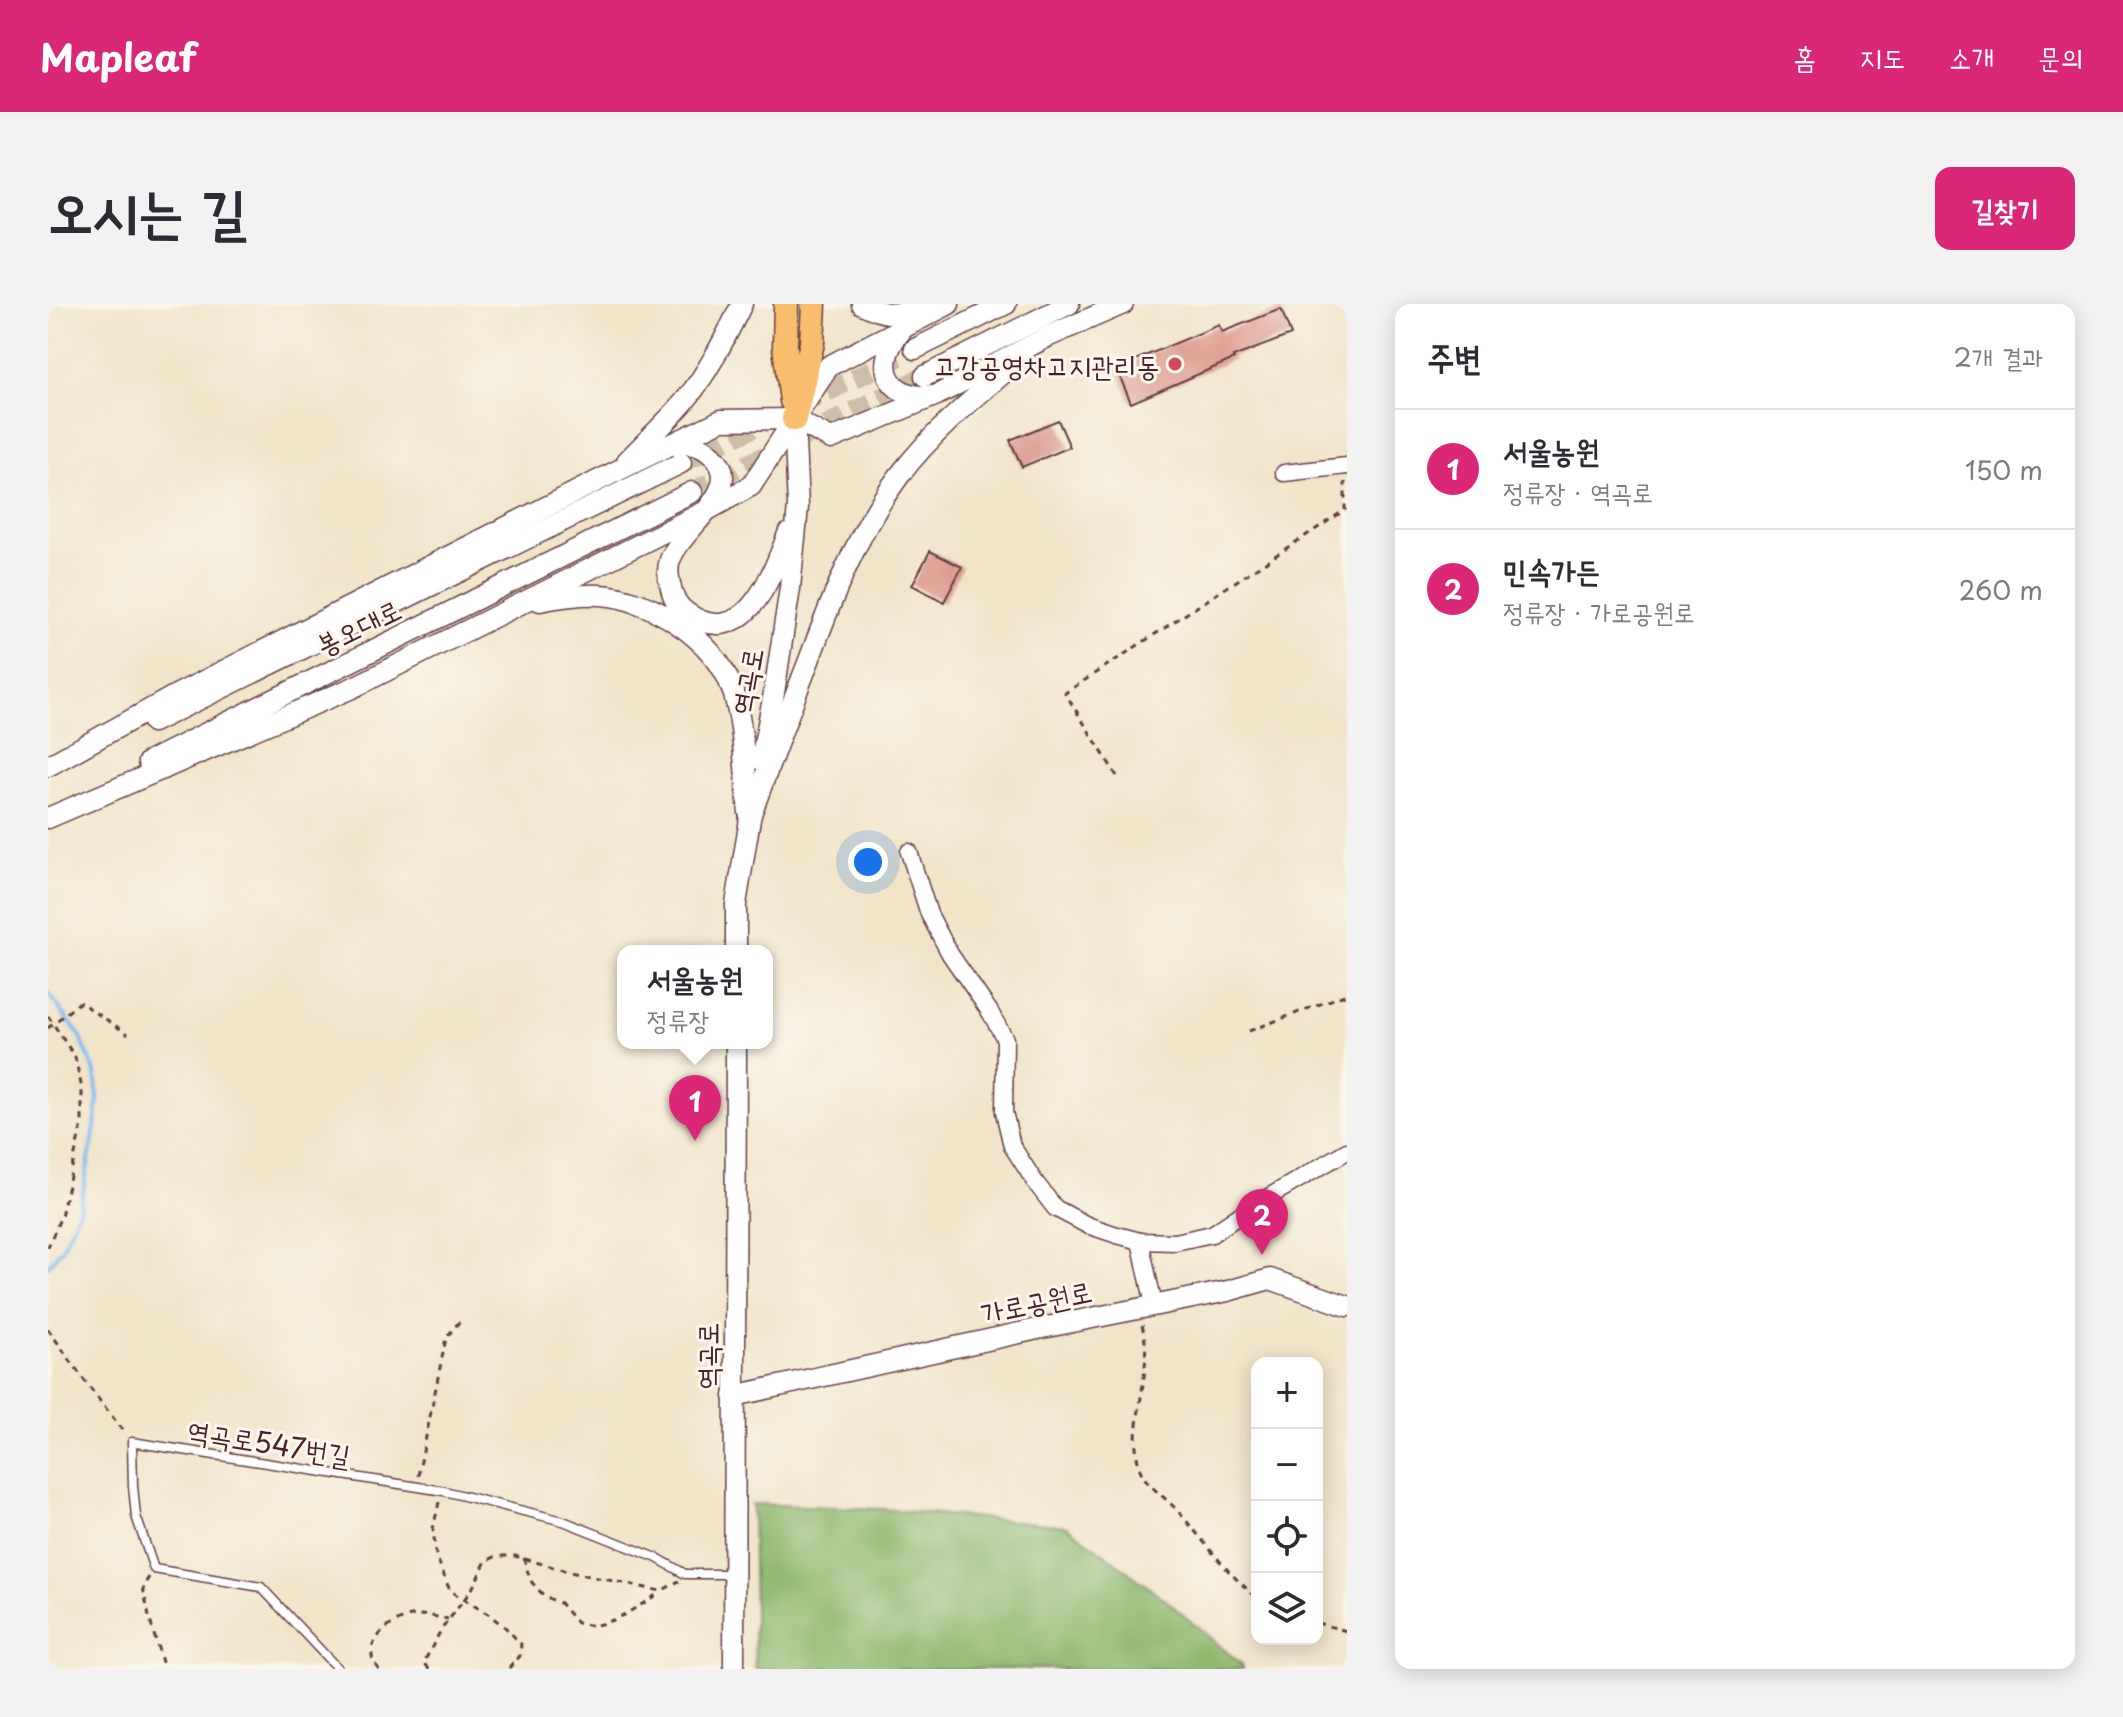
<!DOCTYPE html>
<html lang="ko">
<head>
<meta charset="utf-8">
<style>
  body { margin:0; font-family:"Playpen Sans","Poor Story",sans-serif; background:#f2f2f3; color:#2b2b33 }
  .controls { position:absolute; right:24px; bottom:24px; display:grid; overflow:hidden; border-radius:16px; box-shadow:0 4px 20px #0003 }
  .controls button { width:72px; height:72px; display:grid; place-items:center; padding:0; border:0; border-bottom:2px solid #e1e1e2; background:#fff; color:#2b2b33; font:40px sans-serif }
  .you { position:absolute; left:820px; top:558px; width:28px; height:28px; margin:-20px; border:6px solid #fff; border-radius:50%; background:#1a73e8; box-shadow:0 0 0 12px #1a73e833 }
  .badge { display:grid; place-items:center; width:52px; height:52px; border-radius:50%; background:#db2777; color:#fff; font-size:26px; font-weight:700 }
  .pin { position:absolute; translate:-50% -66px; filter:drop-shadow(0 2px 4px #0008) }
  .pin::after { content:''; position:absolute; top:42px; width:28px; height:24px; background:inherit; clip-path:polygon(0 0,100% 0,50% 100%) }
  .popup { position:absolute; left:569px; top:641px; width:156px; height:104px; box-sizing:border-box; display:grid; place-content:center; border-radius:16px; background:#fff; filter:drop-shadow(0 2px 6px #0005); font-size:26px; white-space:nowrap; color:#7c7c81 }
  .popup b { font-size:30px; color:#2b2b33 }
  .popup::after { content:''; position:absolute; left:50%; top:100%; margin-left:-16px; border:16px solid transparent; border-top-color:#fff }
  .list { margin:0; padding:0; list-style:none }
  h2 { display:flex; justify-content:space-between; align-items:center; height:104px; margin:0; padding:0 32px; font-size:34px }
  h2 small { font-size:26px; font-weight:400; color:#7c7c81 }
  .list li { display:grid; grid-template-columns:52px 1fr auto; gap:24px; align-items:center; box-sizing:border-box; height:120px; padding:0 32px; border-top:2px solid #e1e1e2 }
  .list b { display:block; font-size:30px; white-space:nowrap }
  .list p { margin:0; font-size:26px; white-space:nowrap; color:#7c7c81 }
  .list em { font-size:26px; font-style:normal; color:#7c7c81 }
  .icon { flex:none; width:44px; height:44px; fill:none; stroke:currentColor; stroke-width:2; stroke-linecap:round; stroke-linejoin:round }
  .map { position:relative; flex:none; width:1299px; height:1365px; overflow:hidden; border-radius:16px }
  header { display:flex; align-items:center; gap:48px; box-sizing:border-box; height:112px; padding:0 40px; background:#db2777; color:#fff }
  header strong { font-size:38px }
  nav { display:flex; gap:44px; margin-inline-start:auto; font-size:28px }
  .intro { display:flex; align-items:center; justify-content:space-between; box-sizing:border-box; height:192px; padding:0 48px }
  h1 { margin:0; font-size:56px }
  .button { padding:20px 36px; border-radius:16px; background:#db2777; color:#fff; font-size:28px; font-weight:700 }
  main { display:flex; gap:48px; padding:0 48px }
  aside { flex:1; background:#fff; border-radius:16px; box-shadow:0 4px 20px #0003 }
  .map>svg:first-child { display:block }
  .forest { fill:#90b970; stroke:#6d6c4e; stroke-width:2 }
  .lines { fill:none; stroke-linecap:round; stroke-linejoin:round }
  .stream { stroke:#82baf2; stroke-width:4 }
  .building { fill:#db988a }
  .tertiary-tunnel { stroke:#d0bda9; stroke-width:20; stroke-dasharray:20 10; stroke-linecap:butt }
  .service-casing { stroke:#633d43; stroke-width:11 }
  .minor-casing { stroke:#633d43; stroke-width:19 }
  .tertiary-casing { stroke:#633d43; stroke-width:23 }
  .primary-casing { stroke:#633d43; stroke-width:27 }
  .path { stroke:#633d43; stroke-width:3; stroke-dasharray:6 6; stroke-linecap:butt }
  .service { stroke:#fff; stroke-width:8 }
  .minor { stroke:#fff; stroke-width:16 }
  .tertiary { stroke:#fff; stroke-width:20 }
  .primary { stroke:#f9be6d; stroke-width:24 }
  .poi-dot { fill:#d1495b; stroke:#fbf7ec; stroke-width:3 }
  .labels { text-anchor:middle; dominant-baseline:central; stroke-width:6; stroke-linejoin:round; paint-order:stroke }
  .poi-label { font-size:28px; fill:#4a1f2b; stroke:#fbf7ec; text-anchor:end }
  .street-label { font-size:28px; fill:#4a1f2b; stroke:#fbf7ec }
</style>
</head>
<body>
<header>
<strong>Mapleaf</strong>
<nav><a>홈</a><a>지도</a><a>소개</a><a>문의</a></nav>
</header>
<div class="intro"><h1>오시는 길</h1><a class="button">길찾기</a></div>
<main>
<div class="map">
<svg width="1299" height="1365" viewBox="0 0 1299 1365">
  <rect width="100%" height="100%" fill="#fbf7ec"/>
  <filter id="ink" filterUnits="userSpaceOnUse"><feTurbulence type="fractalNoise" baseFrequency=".0125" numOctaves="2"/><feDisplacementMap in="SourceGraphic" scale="16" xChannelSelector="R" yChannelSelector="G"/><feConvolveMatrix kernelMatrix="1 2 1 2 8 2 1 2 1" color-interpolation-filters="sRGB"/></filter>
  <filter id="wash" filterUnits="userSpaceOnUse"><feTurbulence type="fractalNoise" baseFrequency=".006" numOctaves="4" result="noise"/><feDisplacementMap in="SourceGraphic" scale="32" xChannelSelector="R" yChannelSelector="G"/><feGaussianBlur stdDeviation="1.8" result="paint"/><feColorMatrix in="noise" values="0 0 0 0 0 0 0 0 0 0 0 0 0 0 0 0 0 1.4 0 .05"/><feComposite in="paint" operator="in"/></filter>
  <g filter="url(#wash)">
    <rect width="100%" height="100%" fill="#f1e4c9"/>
    <!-- forest -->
    <polygon class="forest" points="704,1200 835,1205 1019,1222 1119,1297 1193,1360 1195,1365 707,1365"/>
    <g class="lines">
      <!-- stream -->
      <polyline class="stream" points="0,689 32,732 47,768 50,795 46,830 31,907 15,943 0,962"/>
    </g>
    <g id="blocks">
      <!-- building -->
      <g class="building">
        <polygon points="1233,5 1243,31 1185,53 1186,55 1083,99 1068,64 1171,21 1174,28"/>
        <polygon points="1010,116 1022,143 974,163 962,136"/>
        <polygon points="882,247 914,263 896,298 864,281"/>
      </g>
    </g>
  </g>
  <g filter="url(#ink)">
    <use href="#blocks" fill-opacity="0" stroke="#633d43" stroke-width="2"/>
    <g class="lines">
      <!-- tertiary-tunnel -->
      <g class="tertiary-tunnel">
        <polyline points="752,101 867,45"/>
        <polyline points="633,159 723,115"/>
        <polyline points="644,188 877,72"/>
      </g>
      <!-- service casing -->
      <g class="service-casing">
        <polyline id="service" points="289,1364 213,1283 106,1265 88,1212 85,1182 84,1138 396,1187 515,1217 609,1254 637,1270 684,1270"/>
      </g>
      <!-- minor casing -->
      <g class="minor-casing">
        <g id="minor">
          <polyline points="1236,169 1299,162"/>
          <polyline points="861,548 881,610 902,650 942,708 957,735 956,808 964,842 987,878 1007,904 1039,921 1069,931 1092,937 1127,938 1164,930 1202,904 1299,847"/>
          <polyline points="1092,937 1106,1001"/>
        </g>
      </g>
      <!-- tertiary casing -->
      <g class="tertiary-casing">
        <g id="tertiary">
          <path d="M 814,0 C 843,14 847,10 877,4"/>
          <path d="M 854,26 C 825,58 837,94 882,92"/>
          <polyline points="867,45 958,0"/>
          <polyline points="877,72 1021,0"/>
          <path d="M 626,141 C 642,139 653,140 665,152 C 701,186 628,226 621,260 C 619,268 621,276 623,284 C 625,294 630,303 639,309 C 697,349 724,271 740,230"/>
          <path d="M 579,157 C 598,137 618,119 636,98 C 660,69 677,34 694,0"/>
          <path d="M 492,297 C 512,293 533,290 553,291 C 602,294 666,335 683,382 C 696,416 697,472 701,509"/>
          <polyline points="105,418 633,159"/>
          <polyline points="713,456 726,389 742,284 750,203 746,115"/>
          <polyline points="100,458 644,188"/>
          <polyline points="0,462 126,392 567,168 673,116 746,115 783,135 889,91 999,33 1075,0"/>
          <path d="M 702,513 C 721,462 740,410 760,359 C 784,294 809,228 851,172 C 883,130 923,96 964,62"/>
          <polyline points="0,514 304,384 658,207 703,182 781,62 901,0"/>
          <polyline points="688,647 688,600 704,503"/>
          <polyline points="686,1092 994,1024 1180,987 1222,975 1299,1002"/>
          <polyline points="686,1365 688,739"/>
        </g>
      </g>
      <!-- primary casing -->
      <g class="primary-casing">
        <g id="primary">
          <polyline points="738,0 737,43 744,97"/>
          <polyline points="746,115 764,39 766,0"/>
        </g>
      </g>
      <!-- path -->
      <g class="path">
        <polyline points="1069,472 1017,389 1297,206 1297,178"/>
        <polyline points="0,712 27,753 34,785 34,820 13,912 0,943"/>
        <polyline points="0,724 32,698 80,730"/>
        <polyline points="1201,727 1299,690"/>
        <path d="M 1094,1021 C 1105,1062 1087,1102 1088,1143 C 1089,1153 1090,1163 1095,1172 C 1103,1184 1116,1193 1126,1203 C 1154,1233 1176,1268 1209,1293"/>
        <polyline points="0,1025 41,1083 77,1129"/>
        <polyline points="370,1172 398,1034 415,1013"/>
        <polyline points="391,1198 385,1225 388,1251 402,1287 440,1310 457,1323 473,1340 472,1352 460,1365"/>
        <path d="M 476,1254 L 482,1276 L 497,1293 L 512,1299 L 529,1319 C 535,1320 542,1322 548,1321 C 565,1319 599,1298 612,1288"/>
        <polyline points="101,1273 95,1283 101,1313 116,1365"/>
        <polyline points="1269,1319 1299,1327"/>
        <path d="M 331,1365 C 308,1341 345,1313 369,1311 C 379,1311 390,1313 400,1315"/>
        <polyline points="381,1365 376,1358 393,1326 424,1285 438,1257 449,1252 467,1252 522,1268 613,1287 631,1277"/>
      </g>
      <!-- service -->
      <use href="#service" class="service"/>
      <!-- minor -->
      <use href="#minor" class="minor"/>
      <!-- tertiary -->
      <use href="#tertiary" class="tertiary"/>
      <!-- primary -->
      <use href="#primary" class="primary"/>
    </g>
  </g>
  <!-- markers -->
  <circle class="poi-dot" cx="1127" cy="60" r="8"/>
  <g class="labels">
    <!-- poi labels -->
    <g class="poi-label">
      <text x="1111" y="60">고강공영차고지관리동</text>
    </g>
    <!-- street labels -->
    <g class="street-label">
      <text transform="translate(310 322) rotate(-26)">봉오대로</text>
      <text transform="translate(698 377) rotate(-80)">역곡로</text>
      <text transform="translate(988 997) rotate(-12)">가로공원로</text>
      <text transform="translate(658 1052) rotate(-90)">역곡로</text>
      <text transform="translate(221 1138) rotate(9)">역곡로547번길</text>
    </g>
  </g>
</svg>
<div class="controls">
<button>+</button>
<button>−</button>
<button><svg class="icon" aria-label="locate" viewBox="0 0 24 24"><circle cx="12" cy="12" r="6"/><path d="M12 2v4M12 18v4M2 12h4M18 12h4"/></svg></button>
<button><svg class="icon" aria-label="layers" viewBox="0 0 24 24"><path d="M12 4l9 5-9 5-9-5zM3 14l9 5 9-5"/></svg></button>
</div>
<div class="you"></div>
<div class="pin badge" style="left:647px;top:837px">1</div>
<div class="popup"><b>서울농원</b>정류장</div>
<div class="pin badge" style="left:1214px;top:951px">2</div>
</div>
<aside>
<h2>주변<small>2개 결과</small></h2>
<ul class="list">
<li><span class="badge">1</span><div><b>서울농원</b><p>정류장 · 역곡로</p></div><em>150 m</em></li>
<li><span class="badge">2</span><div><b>민속가든</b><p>정류장 · 가로공원로</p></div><em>260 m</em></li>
</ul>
</aside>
</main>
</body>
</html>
